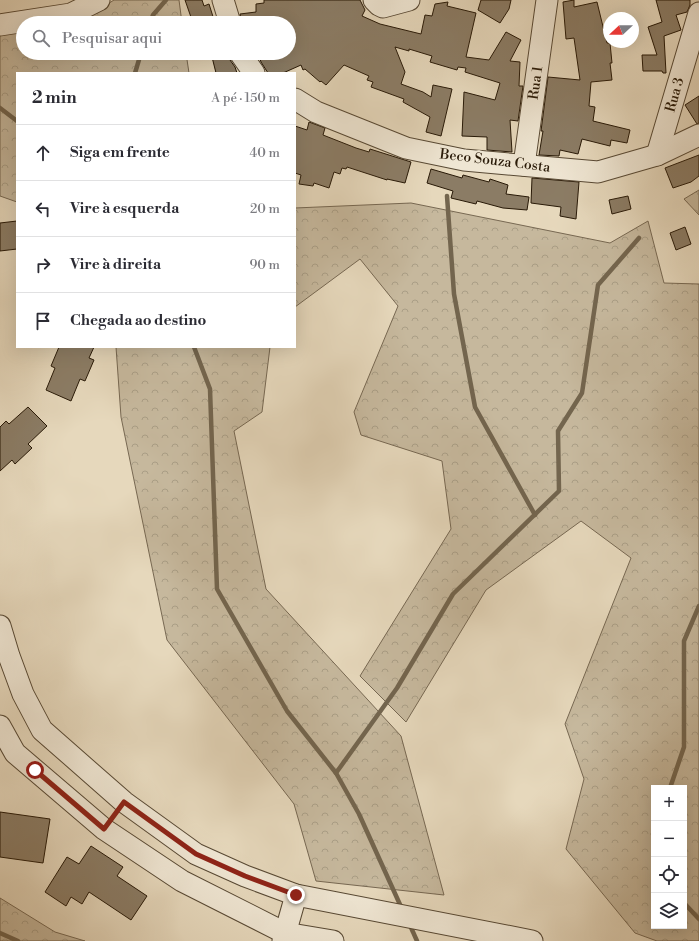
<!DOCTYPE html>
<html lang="pt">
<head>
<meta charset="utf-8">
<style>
  body { margin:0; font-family:"Libre Bodoni",serif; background:#f7f7f7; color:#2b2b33 }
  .controls { position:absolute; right:12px; bottom:12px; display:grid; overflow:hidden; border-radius:0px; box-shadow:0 4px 16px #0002 }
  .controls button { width:36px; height:36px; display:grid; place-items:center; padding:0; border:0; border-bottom:1px solid #e1e1e2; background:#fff; color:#2b2b33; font:20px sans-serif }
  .compass { position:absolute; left:603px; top:12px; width:36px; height:36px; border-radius:50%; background:#fff; box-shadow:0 4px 16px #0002; rotate:248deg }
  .stop { position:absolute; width:12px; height:12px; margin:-9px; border:3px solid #8f2418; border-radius:50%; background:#fff }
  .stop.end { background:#8f2418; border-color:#fff; box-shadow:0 1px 4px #0008 }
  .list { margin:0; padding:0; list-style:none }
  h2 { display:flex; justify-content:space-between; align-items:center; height:52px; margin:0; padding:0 16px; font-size:17px }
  h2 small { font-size:13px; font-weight:400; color:#7c7c81 }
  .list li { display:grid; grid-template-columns:26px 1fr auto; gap:12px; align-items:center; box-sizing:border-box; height:56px; padding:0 16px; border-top:1px solid #e1e1e2 }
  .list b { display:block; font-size:15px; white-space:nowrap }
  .list em { font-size:13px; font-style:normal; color:#7c7c81 }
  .icon { flex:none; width:22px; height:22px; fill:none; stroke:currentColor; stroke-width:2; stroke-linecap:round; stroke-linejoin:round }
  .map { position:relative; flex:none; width:699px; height:941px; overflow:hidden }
  .search { position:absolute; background:#fff; box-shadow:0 4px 16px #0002; left:16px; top:16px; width:280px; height:44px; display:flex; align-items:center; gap:10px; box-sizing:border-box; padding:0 14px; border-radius:22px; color:#7c7c81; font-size:15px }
  .panel { position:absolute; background:#fff; box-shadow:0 4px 16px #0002; left:16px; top:72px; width:280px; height:276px; border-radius:0px }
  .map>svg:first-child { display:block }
  .forest { fill:url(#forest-crowns); stroke:#776852; fill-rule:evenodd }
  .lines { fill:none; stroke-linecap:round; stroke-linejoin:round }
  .stream { stroke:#73654e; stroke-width:4.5 }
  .building { fill:#8b7c65; stroke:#281907 }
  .minor-casing { stroke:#584934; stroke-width:23 }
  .minor { stroke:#efe6d3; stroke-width:21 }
  .route { stroke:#8f2418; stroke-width:5 }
  .labels { text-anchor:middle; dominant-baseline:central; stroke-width:4; stroke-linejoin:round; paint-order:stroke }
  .street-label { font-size:14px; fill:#281907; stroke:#efe6d3 }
</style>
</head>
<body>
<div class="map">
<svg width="699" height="941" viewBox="0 0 699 941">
  <defs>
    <pattern id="forest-crowns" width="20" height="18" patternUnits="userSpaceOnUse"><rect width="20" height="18" fill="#c6b89d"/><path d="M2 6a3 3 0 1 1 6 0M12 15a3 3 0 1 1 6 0" fill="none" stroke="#aa9e86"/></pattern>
  </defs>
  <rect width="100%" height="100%" fill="#e6d8bc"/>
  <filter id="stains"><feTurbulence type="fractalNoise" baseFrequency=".005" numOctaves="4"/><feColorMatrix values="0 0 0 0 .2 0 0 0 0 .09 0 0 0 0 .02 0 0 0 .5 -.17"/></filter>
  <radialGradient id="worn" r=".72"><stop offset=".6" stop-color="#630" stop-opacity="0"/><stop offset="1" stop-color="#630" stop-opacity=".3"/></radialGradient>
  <!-- forest -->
  <g class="forest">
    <polygon points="114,0 179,0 182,23 57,23 84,19"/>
    <polygon points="23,28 23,53 186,53 189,73 17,73 17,202 0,196 0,32"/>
    <polygon points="699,190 699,215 684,199"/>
    <path d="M 411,203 L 610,243 L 648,221 L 664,283 L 699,284 L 699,941 L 657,941 L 635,933 L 566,849 L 584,779 L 565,724 L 631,558 L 581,521 L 486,590 L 406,722 L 360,676 L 451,529 L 442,461 L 361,435 L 354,412 L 398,306 L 360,259 L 295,307 L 295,208 ZM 654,788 L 684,788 L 684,926 L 654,926 Z"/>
    <polygon points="116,347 270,347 262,412 234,431 266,589 401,736 444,895 316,881 294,804 167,640 121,417"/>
    <polygon points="0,898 55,932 85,941 0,941"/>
  </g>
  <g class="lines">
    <!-- stream -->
    <g class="stream">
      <polyline points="150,23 153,15 166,0"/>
      <polyline points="135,73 141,53"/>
      <polyline points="0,108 17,121"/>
      <polyline points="447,196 454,294 475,407 535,515"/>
      <polyline points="194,347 210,389 217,589 287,711 336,773 359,814 402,909"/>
      <polyline points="336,773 397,688 453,594 559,491 558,431 582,393 598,285 639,238"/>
      <polyline points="670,788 684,747 684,641 699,606"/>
      <polyline points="654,831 653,834 654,839"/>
      <polyline points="684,903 699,919"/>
      <polyline points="409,923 417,941"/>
      <polyline points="0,933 18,941"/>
    </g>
  </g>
  <!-- building -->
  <g class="building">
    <polygon points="185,0 202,0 204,6 209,4 215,23 193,23"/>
    <polygon points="264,0 360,0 365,10 362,16 380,24 421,34 425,15 432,16 435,4 448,2 447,6 476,13 466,57 489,60 506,32 521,40 510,61 520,62 519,86 523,86 518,121 510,120 512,152 487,150 487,137 462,136 464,92 495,100 500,83 465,72 466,68 458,67 457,70 430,62 432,56 409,49 409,51 395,47 405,72 401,84 423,92 431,97 433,85 452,89 441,136 426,132 430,117 403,102 404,99 371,87 373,82 367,80 369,76 344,65 326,85 321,81 320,82 305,69 303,70 301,65 283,73 268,73 261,62 258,53 289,53 289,23 242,23 240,14 256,12 256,4 264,3"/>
    <polygon points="481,0 511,0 509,9 500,23 478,10"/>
    <polygon points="574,0 574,7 597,2 607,43 610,43 612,63 610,63 612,80 591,82 589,106 595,107 593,121 630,130 627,143 611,140 610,146 582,139 578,154 560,150 559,156 539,155 543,131 541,131 548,77 580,80 574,38 566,39 563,2"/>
    <polygon points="656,0 690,0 690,5 687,12 676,15 681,30 664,36 666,73 663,73 662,71 643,71 642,55 657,55 648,27 662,22"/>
    <polygon points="211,53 228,53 230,60 235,67 237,73 216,73"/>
    <polygon points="699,96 699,123 697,124 685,105"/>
    <polygon points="309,122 325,128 323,135 356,148 369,152 370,149 411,162 405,183 387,179 387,180 347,167 346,169 342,168 340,174 334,172 329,188 314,183 313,186 299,184 301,175 295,173 295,126 307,130"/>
    <polygon points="699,155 699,176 691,182 673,188 665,168"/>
    <polygon points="431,169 462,178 463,175 489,182 490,179 508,185 506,194 529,197 527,210 503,208 477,201 476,204 451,198 453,191 427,183"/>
    <polygon points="532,178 579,182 576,219 560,216 561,207 531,203"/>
    <polygon points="628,196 631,209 612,214 609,200"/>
    <polygon points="17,221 17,249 0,251 0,223"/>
    <polygon points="685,227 691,244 676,250 670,233"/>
    <polygon points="59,347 94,347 89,358 94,360 85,381 80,379 71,401 46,390 55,368 51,366"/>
    <polygon points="28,407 47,426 28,444 32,448 15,464 12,460 0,471 0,427 6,421 9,424"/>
    <polygon points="0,812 50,819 43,863 0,857"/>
    <polygon points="91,846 123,867 117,876 147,896 131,920 89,892 82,904 71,897 66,906 45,892 67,857 79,864"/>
  </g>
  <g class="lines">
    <!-- minor casing -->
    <g class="minor-casing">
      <g id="minor">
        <polyline points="223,0 230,23"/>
        <polyline points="374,0 379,5 383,7 409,0"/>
        <polyline points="0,25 71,14 99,0"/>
        <polyline points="240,53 254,73"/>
        <polyline points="295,99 316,112 406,148 464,160 598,172 657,155 699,135"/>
        <polyline points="657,155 699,13"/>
        <polyline points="524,165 547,0"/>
        <polyline points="0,626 9,656 23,694 42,730 124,802 196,854 245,876 296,895 532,941"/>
        <polyline points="0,726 15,753 104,829 182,881 285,933 333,941"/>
        <polyline points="283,941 296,895"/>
      </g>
    </g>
    <!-- minor -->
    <use href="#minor" class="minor"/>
  </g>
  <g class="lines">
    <!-- route -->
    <polyline class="route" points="35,770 104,829 124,802 196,854 245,876 296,895"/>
  </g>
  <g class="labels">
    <!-- street labels -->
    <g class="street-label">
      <text transform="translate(536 83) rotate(-82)">Rua 1</text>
      <text transform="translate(675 95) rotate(-74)">Rua 3</text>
      <text transform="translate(495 161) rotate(7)">Beco Souza Costa</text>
    </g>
  </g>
  <rect width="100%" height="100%" filter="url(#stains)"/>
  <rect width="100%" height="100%" fill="url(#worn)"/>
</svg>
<div class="controls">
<button>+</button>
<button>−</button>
<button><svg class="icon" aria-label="locate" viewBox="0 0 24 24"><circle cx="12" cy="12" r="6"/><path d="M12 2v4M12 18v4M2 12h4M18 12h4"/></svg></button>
<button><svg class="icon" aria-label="layers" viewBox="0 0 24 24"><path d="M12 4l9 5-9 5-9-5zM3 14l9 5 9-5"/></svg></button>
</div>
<svg class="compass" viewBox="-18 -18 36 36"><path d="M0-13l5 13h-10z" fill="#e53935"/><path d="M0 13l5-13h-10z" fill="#7c7c81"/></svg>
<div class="stop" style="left:35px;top:770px"></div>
<div class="stop end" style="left:296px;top:895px"></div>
<div class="search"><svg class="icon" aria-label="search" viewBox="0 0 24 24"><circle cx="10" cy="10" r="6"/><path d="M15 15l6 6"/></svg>Pesquisar aqui</div>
<section class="panel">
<h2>2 min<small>A pé · 150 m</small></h2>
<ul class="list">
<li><svg class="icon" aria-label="ahead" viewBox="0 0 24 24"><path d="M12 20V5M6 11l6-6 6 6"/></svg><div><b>Siga em frente</b></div><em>40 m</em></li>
<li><svg class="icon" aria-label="left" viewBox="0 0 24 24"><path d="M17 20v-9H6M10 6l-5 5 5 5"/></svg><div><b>Vire à esquerda</b></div><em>20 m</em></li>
<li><svg class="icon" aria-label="right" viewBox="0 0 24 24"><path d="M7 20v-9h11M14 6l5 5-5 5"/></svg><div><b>Vire à direita</b></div><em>90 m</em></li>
<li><svg class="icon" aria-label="arrive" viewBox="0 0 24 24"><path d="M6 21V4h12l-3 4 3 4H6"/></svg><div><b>Chegada ao destino</b></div></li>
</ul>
</section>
</div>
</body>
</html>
